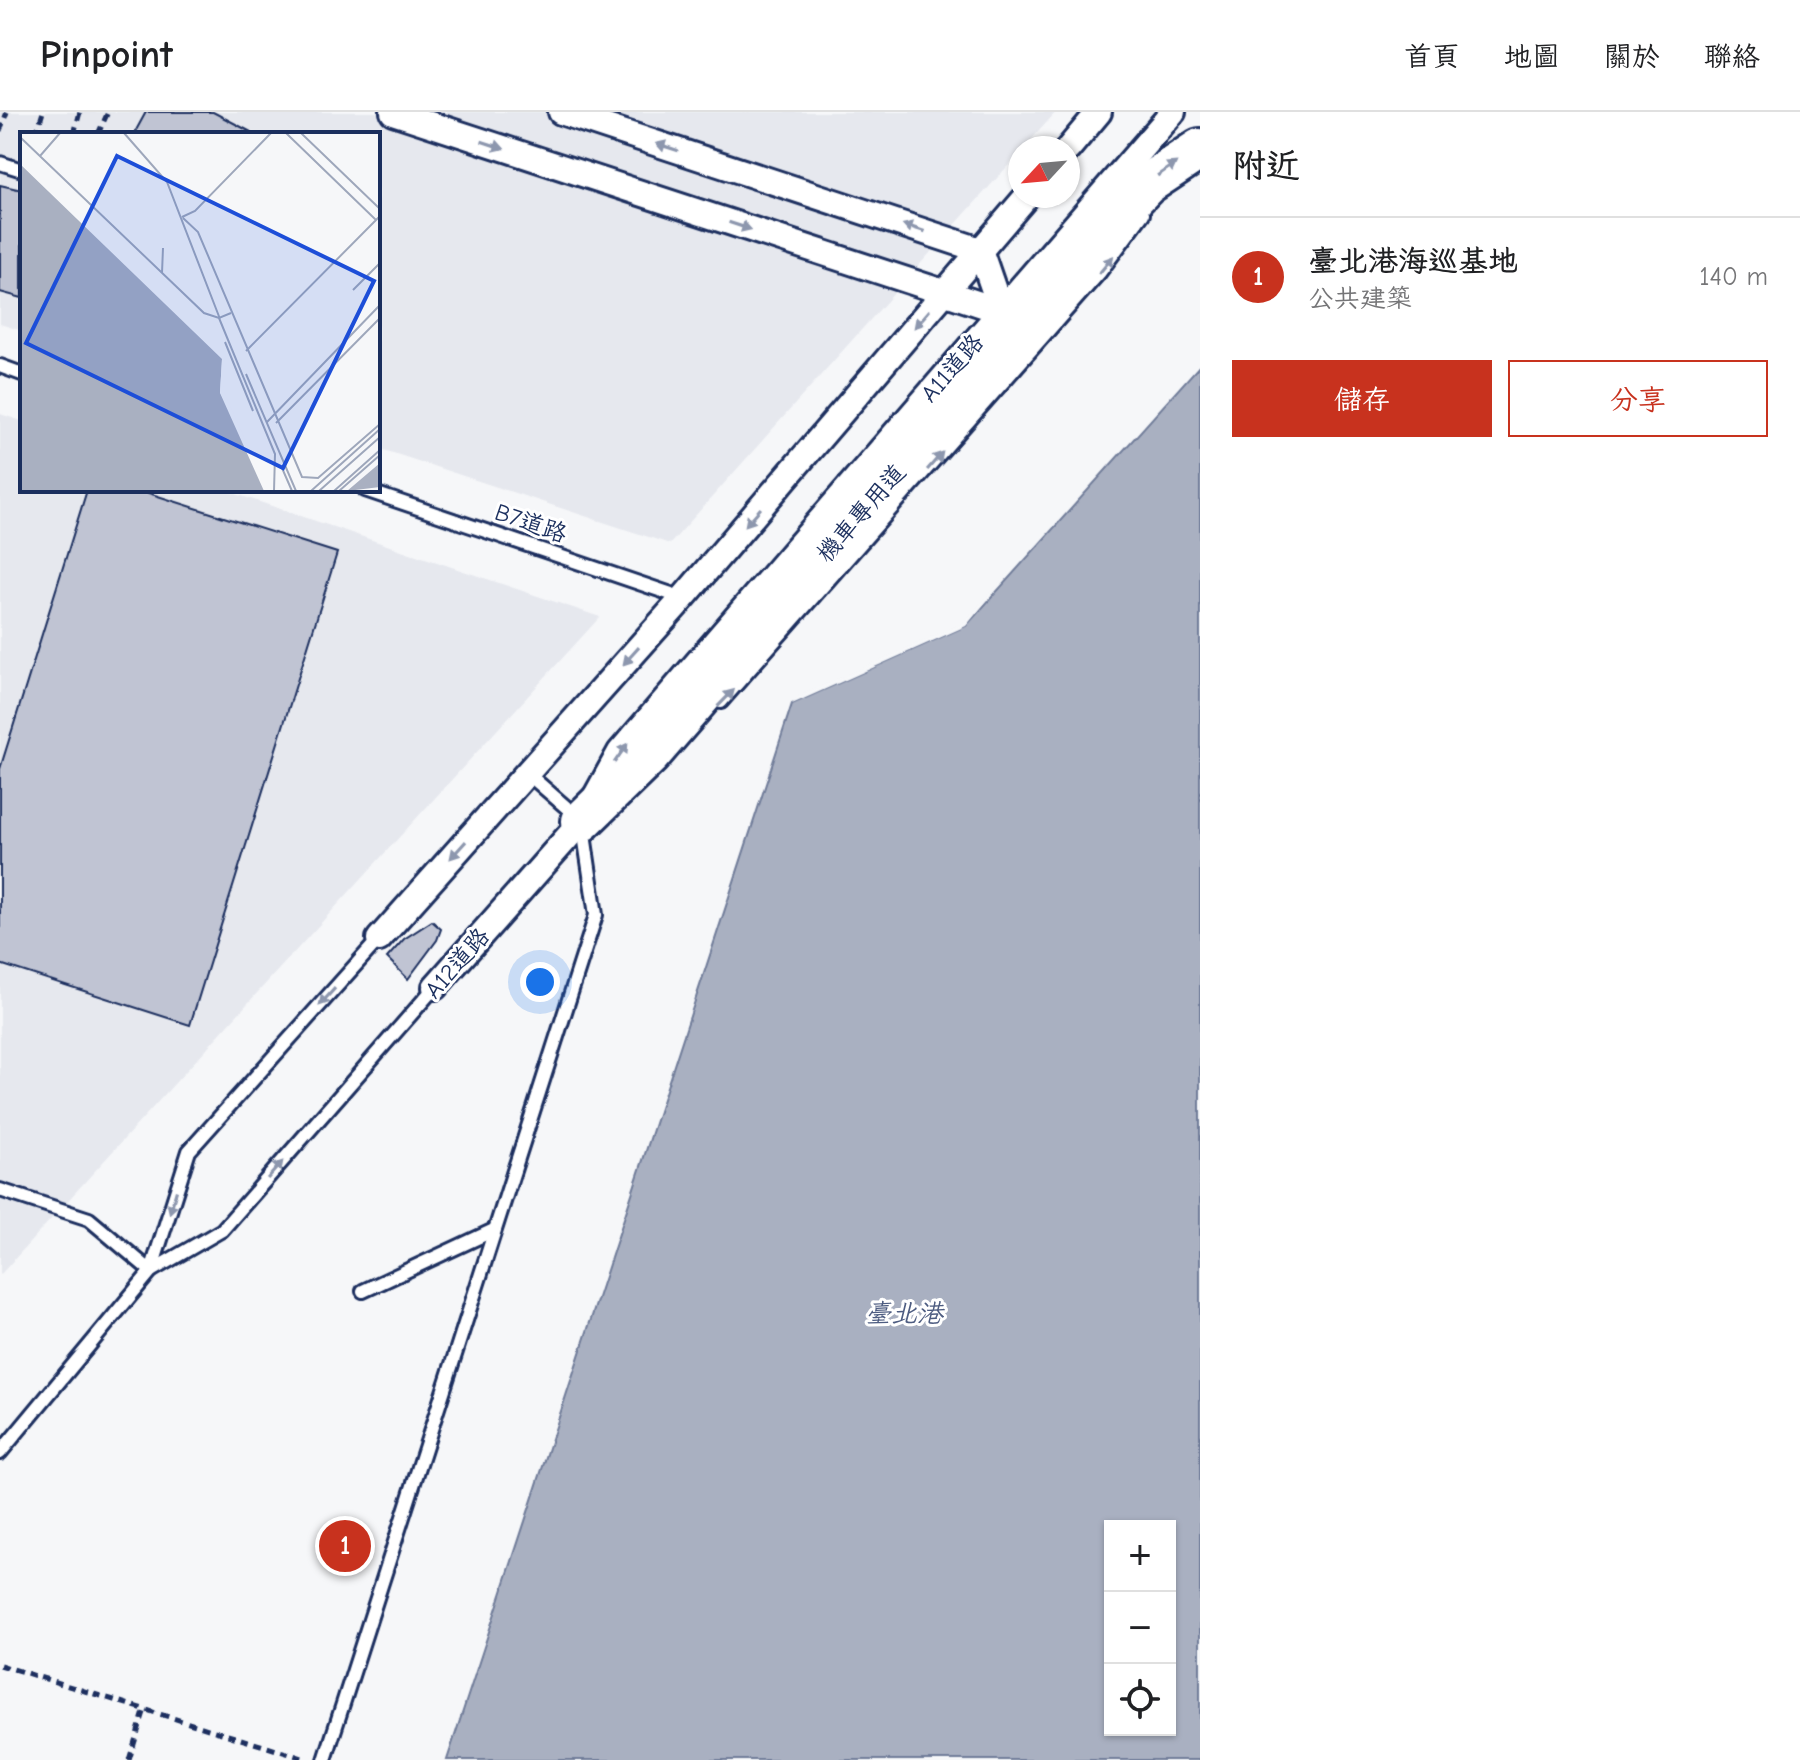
<!DOCTYPE html>
<html lang="zh-TW">
<head>
<meta charset="utf-8">
<style>
  body { margin:0; font-family:"Comic Neue","LXGW WenKai TC",sans-serif; background:#f2f2f2; color:#202124 }
  .controls { position:absolute; right:24px; bottom:24px; display:grid; overflow:hidden; border-radius:0px; box-shadow:0 2px 6px #0004 }
  .controls button { width:72px; height:72px; display:grid; place-items:center; padding:0; border:0; border-bottom:2px solid #e0e0e0; background:#fff; color:#202124; font:40px sans-serif }
  .compass { position:absolute; left:1008px; top:24px; width:72px; height:72px; border-radius:50%; background:#fff; box-shadow:0 2px 6px #0004; rotate:244deg }
  .you { position:absolute; left:540px; top:870px; width:28px; height:28px; margin:-20px; border:6px solid #fff; border-radius:50%; background:#1a73e8; box-shadow:0 0 0 12px #1a73e833 }
  .badge { display:grid; place-items:center; width:52px; height:52px; border-radius:50%; background:#c8321e; color:#fff; font-size:26px; font-weight:700 }
  .pin { position:absolute; translate:-50% -50%; border:4px solid #fff; box-shadow:0 2px 8px #0006 }
  .list { margin:0; padding:0; list-style:none }
  h2 { display:flex; justify-content:space-between; align-items:center; height:104px; margin:0; padding:0 32px; font-size:34px }
  h2 small { font-size:26px; font-weight:400; color:#757577 }
  .list li { display:grid; grid-template-columns:52px 1fr auto; gap:24px; align-items:center; box-sizing:border-box; height:120px; padding:0 32px; border-top:2px solid #e0e0e0 }
  .list b { display:block; font-size:30px; white-space:nowrap }
  .list p { margin:0; font-size:26px; white-space:nowrap; color:#757577 }
  .list em { font-size:26px; font-style:normal; color:#757577 }
  .actions { display:flex; gap:16px; padding:24px 32px }
  .actions a { flex:1; padding:18px 0; border:2px solid #c8321e; border-radius:0px; text-align:center; font-size:28px; color:#c8321e }
  .actions .main { background:#c8321e; color:#fff }
  .icon { flex:none; width:44px; height:44px; fill:none; stroke:currentColor; stroke-width:2; stroke-linecap:round; stroke-linejoin:round }
  .map { position:relative; flex:none; width:1200px; height:1648px; overflow:hidden }
  header { display:flex; align-items:center; gap:48px; box-sizing:border-box; height:112px; padding:0 40px; background:#fff; border-bottom:2px solid #e0e0e0 }
  header strong { font-size:38px }
  nav { display:flex; gap:44px; margin-inline-start:auto; font-size:28px }
  main { display:flex }
  aside { flex:1; background:#fff }
  .map>svg:first-child { display:block }
  .built { fill:#e6e8ee }
  .water { fill:#a9b0c1; stroke:#707c99; stroke-width:2; fill-rule:evenodd }
  .pier { fill:#f6f7f9 }
  .building { fill:#c0c4d3; stroke:#1b2f5e; stroke-width:2 }
  .lines { fill:none; stroke-linecap:round; stroke-linejoin:round }
  .service-casing { stroke:#1b2f5e; stroke-width:18 }
  .minor-casing { stroke:#1b2f5e; stroke-width:30 }
  .trunk-casing { stroke:#1b2f5e; stroke-width:46 }
  .path { stroke:#1b2f5e; stroke-width:5; stroke-dasharray:8 6; stroke-linecap:butt }
  .service { stroke:#fff; stroke-width:12 }
  .minor { stroke:#fff; stroke-width:24 }
  .trunk { stroke:#fff; stroke-width:40 }
  .oneway { fill:#8d97ae }
  .labels { text-anchor:middle; dominant-baseline:central; stroke-width:6; stroke-linejoin:round; paint-order:stroke }
  .street-label { font-size:24px; fill:#1b2f5e; stroke:#fff }
  .water-label { font-size:26px; font-style:italic; fill:#4d5c81; stroke:#fff }
  .inset-road { fill:none; stroke:#9ea7bb; stroke-width:2 }
  .view { fill:#1d4ed8; fill-opacity:0.15; stroke:#1d4ed8; stroke-width:4 }
  .inset-edge { fill:none; stroke:#1b2f5e; stroke-width:4 }
</style>
</head>
<body>
<header>
<strong>Pinpoint</strong>
<nav><a>首頁</a><a>地圖</a><a>關於</a><a>聯絡</a></nav>
</header>
<main>
<div class="map">
<svg width="1200" height="1648" viewBox="0 0 1200 1648">
  <rect width="100%" height="100%" fill="#f6f7f9"/>
  <filter id="ink" filterUnits="userSpaceOnUse"><feTurbulence type="fractalNoise" baseFrequency=".0125" numOctaves="2"/><feDisplacementMap in="SourceGraphic" scale="16" xChannelSelector="R" yChannelSelector="G"/><feConvolveMatrix kernelMatrix="1 2 1 2 8 2 1 2 1" color-interpolation-filters="sRGB"/></filter>
  <g filter="url(#ink)">
    <!-- built -->
    <g class="built">
      <polygon points="0,0 1056,0 670,432 378,336 378,22 22,22 22,219 0,212"/>
      <polygon points="0,302 22,309 22,378 224,378 600,505 0,1163"/>
    </g>
    <!-- water -->
    <path class="water" d="M 1200,253 L 1200,1648 L 447,1648 L 792,592 L 966,514 ZM 1110,1414 L 1170,1414 L 1170,1618 L 1110,1618 Z"/>
    <!-- pier -->
    <polygon class="pier" points="1017,452 966,514 792,592 798,585 964,511"/>
    <!-- building -->
    <g class="building">
      <polygon points="146,0 213,0 251,20 134,22"/>
      <polygon points="0,73 22,78 22,186 0,180"/>
      <polygon points="87,378 139,378 337,441 190,913 0,852 0,657"/>
      <polygon points="432,809 441,817 437,828 408,867 387,846 404,827"/>
    </g>
    <g class="lines">
      <!-- service casing -->
      <g class="service-casing">
        <g id="service">
          <polyline points="0,51 22,58"/>
          <polyline points="0,254 22,262"/>
          <polyline points="365,378 683,486"/>
          <polyline points="721,590 1100,160 1143,102"/>
          <polyline points="0,1078 89,1107 151,1159"/>
          <polyline points="151,1159 189,1039 379,827"/>
          <polyline points="363,1179 494,1118"/>
          <polyline points="0,1341 151,1159 222,1118 435,875"/>
          <polyline points="325,1648 596,803 582,709 527,661"/>
        </g>
      </g>
      <!-- minor casing -->
      <g class="minor-casing">
        <g id="minor">
          <polyline points="393,0 1001,199"/>
          <polyline points="561,0 980,138 1001,199"/>
          <polyline points="1068,37 1099,0"/>
          <polyline points="379,827 683,486 1027,84"/>
          <polyline points="435,875 582,709 620,640 1173,0"/>
        </g>
      </g>
      <!-- trunk casing -->
      <g class="trunk-casing">
        <polyline id="trunk" points="582,709 650,643 1119,101 1147,72 1200,37"/>
      </g>
      <!-- path -->
      <g class="path">
        <polyline points="0,19 7,0"/>
        <polyline points="36,22 43,0"/>
        <polyline points="74,22 80,0"/>
        <polyline points="98,22 108,0"/>
        <polyline points="0,1553 306,1647"/>
        <polyline points="129,1648 145,1597"/>
      </g>
      <!-- service -->
      <use href="#service" class="service"/>
      <!-- minor -->
      <use href="#minor" class="minor"/>
      <!-- trunk -->
      <use href="#trunk" class="trunk"/>
    </g>
    <!-- one-way arrows -->
    <defs><path id="oneway-solid" d="M-6-.8H1V-3.2L6.5 0L1 3.2V.8H-6Z" transform="scale(2)"/></defs>
    <g class="oneway">
      <use href="#oneway-solid" transform="translate(493 33) rotate(18)"/>
      <use href="#oneway-solid" transform="translate(667 35) rotate(-162)"/>
      <use href="#oneway-solid" transform="translate(1167 57) rotate(-35)"/>
      <use href="#oneway-solid" transform="translate(740 114) rotate(18)"/>
      <use href="#oneway-solid" transform="translate(914 116) rotate(-162)"/>
      <use href="#oneway-solid" transform="translate(1106 153) rotate(-51)"/>
      <use href="#oneway-solid" transform="translate(922 207) rotate(131)"/>
      <use href="#oneway-solid" transform="translate(935 349) rotate(-49)"/>
      <use href="#oneway-solid" transform="translate(753 405) rotate(131)"/>
      <use href="#oneway-solid" transform="translate(631 544) rotate(132)"/>
      <use href="#oneway-solid" transform="translate(726 586) rotate(-46)"/>
      <use href="#oneway-solid" transform="translate(621 641) rotate(-55)"/>
      <use href="#oneway-solid" transform="translate(458 738) rotate(132)"/>
      <use href="#oneway-solid" transform="translate(327 885) rotate(132)"/>
      <use href="#oneway-solid" transform="translate(275 1058) rotate(-49)"/>
      <use href="#oneway-solid" transform="translate(173 1090) rotate(107)"/>
    </g>
  </g>
  <g class="labels">
    <!-- street labels -->
    <g class="street-label">
      <text transform="translate(952 256) rotate(-49)">A11道路</text>
      <text transform="translate(861 401) rotate(-49)">機車專用道</text>
      <text transform="translate(531 411) rotate(19)">B7道路</text>
      <text transform="translate(457 851) rotate(-49)">A12道路</text>
    </g>
    <!-- water labels -->
    <g class="water-label">
      <text x="904" y="1202">臺北港</text>
    </g>
  </g>
  <!-- overview -->
  <g transform="translate(20 20)">
    <rect width="360" height="360" fill="#f6f7f9"/>
    <path d="M 0,32 L 202,227 L 200,261 L 244,359 L 0,359 ZM 360,331 L 360,355 L 327,359 Z" fill="#a9b0c1"/>
    <path d="M 202,227 L 204,260 L 248,359 L 200,260 Z" fill="#f6f7f9"/>
    <path class="inset-road" d="M 104,1 L 147,50 L 200,187M 266,1 L 356,88M 281,1 L 360,77M 0,5 L 184,181 L 199,186 L 211,181M 20,24 L 40,1M 162,85 L 175,79 L 251,1M 163,86 L 178,100 L 282,345 L 298,346 L 360,292M 142,141 L 143,116M 333,158 L 360,131M 199,186 L 255,322 L 254,359M 205,210 L 233,279M 226,219 L 360,84M 226,242 L 276,359M 247,290 L 360,173M 256,291 L 360,186M 262,336 L 272,359M 291,359 L 360,297M 299,359 L 360,305M 314,359 L 360,318M 319,359 L 360,323"/>
    <path class="view" d="M 97,24 L 354,149 L 263,336 L 6,211 Z"/>
    <rect width="360" height="360" class="inset-edge"/>
  </g>
</svg>
<div class="controls">
<button>+</button>
<button>−</button>
<button><svg class="icon" aria-label="locate" viewBox="0 0 24 24"><circle cx="12" cy="12" r="6"/><path d="M12 2v4M12 18v4M2 12h4M18 12h4"/></svg></button>
</div>
<svg class="compass" viewBox="-18 -18 36 36"><path d="M0-13l5 13h-10z" fill="#e53935"/><path d="M0 13l5-13h-10z" fill="#757577"/></svg>
<div class="you"></div>
<div class="pin badge" style="left:345px;top:1434px">1</div>
</div>
<aside>
<h2>附近<small></small></h2>
<ul class="list">
<li><span class="badge">1</span><div><b>臺北港海巡基地</b><p>公共建築</p></div><em>140 m</em></li>
</ul>
<div class="actions"><a class="main">儲存</a><a>分享</a></div>
</aside>
</main>
</body>
</html>
